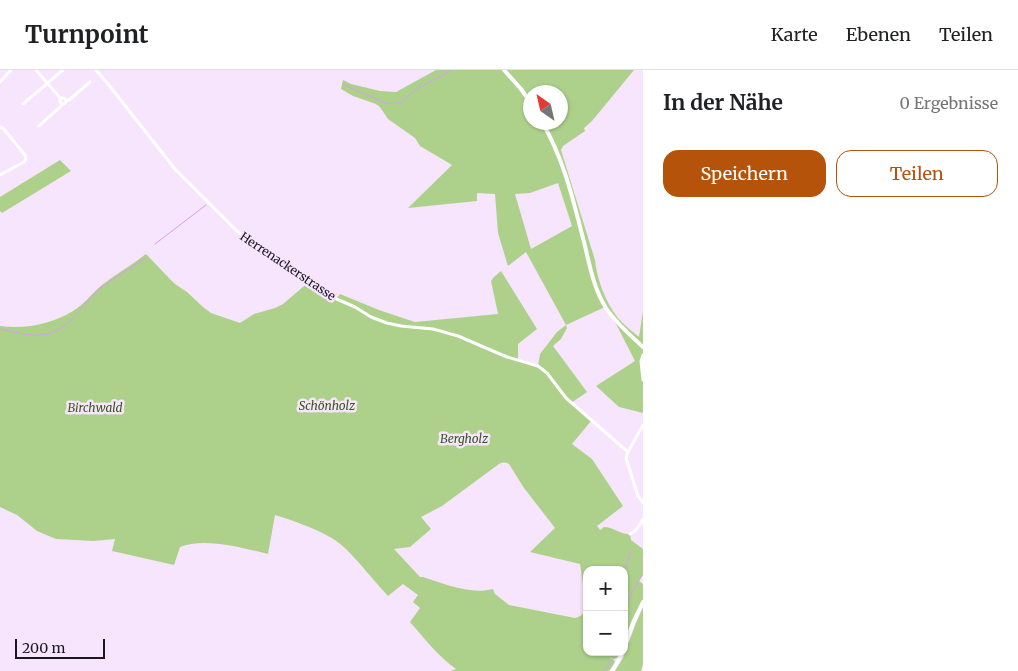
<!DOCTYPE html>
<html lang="de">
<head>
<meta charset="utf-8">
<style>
  body { margin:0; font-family:Merriweather,serif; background:#f2f2f2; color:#202124 }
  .controls { position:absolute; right:15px; bottom:15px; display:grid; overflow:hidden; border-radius:10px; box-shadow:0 1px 4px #0004 }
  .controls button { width:45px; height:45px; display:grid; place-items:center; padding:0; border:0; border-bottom:1px solid #e0e0e0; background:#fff; color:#202124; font:25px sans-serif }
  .compass { position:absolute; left:523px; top:15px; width:45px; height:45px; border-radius:50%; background:#fff; box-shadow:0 1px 4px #0004; rotate:326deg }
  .scale { position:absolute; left:15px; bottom:12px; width:90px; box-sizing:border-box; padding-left:5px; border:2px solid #1d1620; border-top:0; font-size:14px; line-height:18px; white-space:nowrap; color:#1d1620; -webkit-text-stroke:4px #f6e5fc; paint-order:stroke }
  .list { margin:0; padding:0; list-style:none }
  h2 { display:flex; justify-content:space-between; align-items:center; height:65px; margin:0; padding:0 20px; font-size:21px }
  h2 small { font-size:16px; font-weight:400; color:#757577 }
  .actions { display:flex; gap:10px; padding:15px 20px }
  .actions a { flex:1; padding:11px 0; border:1px solid #b45309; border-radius:15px; text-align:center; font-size:18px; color:#b45309 }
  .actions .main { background:#b45309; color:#fff }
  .map { position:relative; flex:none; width:643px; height:601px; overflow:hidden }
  header { display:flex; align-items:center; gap:30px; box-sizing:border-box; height:70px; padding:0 25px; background:#fff; border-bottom:1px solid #e0e0e0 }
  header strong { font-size:24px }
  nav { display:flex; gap:28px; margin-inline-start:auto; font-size:18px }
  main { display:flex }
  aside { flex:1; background:#fff }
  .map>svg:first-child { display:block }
  .green { fill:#add18b; fill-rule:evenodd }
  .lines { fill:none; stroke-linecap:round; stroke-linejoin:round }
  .stream { stroke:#d89fed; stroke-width:1 }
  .minor { stroke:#fff; stroke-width:3 }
  .major { stroke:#fff; stroke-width:4 }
  .labels { text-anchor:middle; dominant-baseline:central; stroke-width:5; stroke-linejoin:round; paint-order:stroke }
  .street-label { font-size:12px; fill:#1d1620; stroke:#f6e5fc }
  .park-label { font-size:12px; font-style:italic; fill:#39551a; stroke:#f6e5fc }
</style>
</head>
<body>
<header>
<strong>Turnpoint</strong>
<nav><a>Karte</a><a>Ebenen</a><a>Teilen</a></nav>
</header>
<main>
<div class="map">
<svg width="643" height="601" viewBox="0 0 643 601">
  <rect width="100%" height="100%" fill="#f6e5fc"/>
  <!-- green -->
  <g class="green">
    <path d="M 436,0 L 634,0 L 592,51 L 584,58 L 585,61 L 563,76 L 561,80 L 595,190 C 597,210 606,233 618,248 C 624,255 632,261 639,267 L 643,241 L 643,285 L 641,291 L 643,310 L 643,343 L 619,337 L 596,316 L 635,291 L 613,248 L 605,237 L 566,255 L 567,258 L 561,269 L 553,276 L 587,322 L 571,333 L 591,351 L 572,374 L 592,389 L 623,436 L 597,456 L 600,460 L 604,457 C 613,457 621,465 630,464 L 631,470 L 643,479 L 643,504 L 639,511 L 643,514 L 643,529 L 632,550 L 624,573 L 624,500 L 587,500 L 587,515 L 583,514 L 580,494 L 530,482 L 555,458 L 524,418 L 509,394 C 505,392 503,392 499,394 L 442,436 L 421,447 L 431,459 L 410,477 L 394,479 L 420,507 L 423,507 C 445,514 470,525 493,519 L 495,524 L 509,535 L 575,548 C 583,546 584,543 587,535 L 587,582 L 621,582 L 618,587 L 614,589 L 609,588 L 614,590 L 615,593 L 609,601 L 451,601 L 456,599 C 438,586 424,568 410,552 L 420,538 L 413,532 L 418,525 L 403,514 L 388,526 C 374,511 361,494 347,480 C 331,463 297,452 275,445 L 268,484 C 243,478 204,467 180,477 L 174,495 L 112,481 L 115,469 L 94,471 L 56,469 L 37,461 L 17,445 L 0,437 L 0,256 C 27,260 58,253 80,236 C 88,230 94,221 102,215 C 116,204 132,195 146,184 L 168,207 L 175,214 L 187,222 L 203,237 L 211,243 L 240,253 L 254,244 L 275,238 L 283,234 L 310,211 L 336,229 L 340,224 L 379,240 L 415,252 L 498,244 L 491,211 L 494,207 L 501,201 L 537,259 L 518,274 L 518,291 L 538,296 L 540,284 L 557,262 L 566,255 L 526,182 L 508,196 L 498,163 L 495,124 L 477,123 L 477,131 L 408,138 L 452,95 L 420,76 L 415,68 L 388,49 L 380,37 L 376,34 L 353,26 L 341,19 L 343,10 L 351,14 L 380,21 L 396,22 ZM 530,22 L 560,22 L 560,52 L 530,52 ZM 558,113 L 572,156 L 531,179 L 515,124 L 530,123 Z"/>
    <polygon points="60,90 71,101 2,143 0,141 0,127"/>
    <polygon points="643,537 643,594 641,601 615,601 623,588 636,553"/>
  </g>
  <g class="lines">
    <!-- stream -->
    <g class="stream">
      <path d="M 344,15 L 388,34 L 403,32 C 416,15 435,11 452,0"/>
      <polyline points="155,174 206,135"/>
      <polyline points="77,243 100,218 146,188"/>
      <path d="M 0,259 C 33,266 50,273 76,245"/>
      <polyline points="624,503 631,481"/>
      <polyline points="624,539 633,520 643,504"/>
      <polyline points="614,587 616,582"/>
      <polyline points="604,601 612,590"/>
    </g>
    <!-- minor -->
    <g class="minor">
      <polyline points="36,0 61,29"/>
      <polyline points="96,0 108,14 175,99 239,163 251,173 310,211 332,227 355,237 371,247 387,253 401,256 433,259 458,266 507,287 538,296 547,303 566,328 628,382"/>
      <polyline points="0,12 11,0"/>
      <circle cx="63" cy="31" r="3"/>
      <polyline points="66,31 69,30 90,12"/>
      <polyline points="23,34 63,0"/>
      <polyline points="39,56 61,36 62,34"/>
      <polyline points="0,57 3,58 25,85 26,89 24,92 0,105"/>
      <polyline points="643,285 641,291 643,310"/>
      <polyline points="643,355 628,382 626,388 638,426 643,433"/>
      <path d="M 630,464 C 636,462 640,455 643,449"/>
    </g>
    <!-- major -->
    <g class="major">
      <polyline points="504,0 521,19 530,32"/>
      <path d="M 542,52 C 565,91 574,134 585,176 C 590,197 594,219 606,238 C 616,253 630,265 643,277"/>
      <polyline points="624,578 633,553 643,532"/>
      <polyline points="612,601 618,591 622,582"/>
    </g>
  </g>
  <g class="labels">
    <!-- street labels -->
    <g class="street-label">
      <text transform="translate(288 196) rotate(34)">Herrenackerstrasse</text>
    </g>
    <!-- park labels -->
    <g class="park-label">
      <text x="327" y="335">Schönholz</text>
      <text x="95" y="337">Birchwald</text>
      <text x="464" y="368">Bergholz</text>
    </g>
  </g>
</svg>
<div class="controls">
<button>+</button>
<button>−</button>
</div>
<svg class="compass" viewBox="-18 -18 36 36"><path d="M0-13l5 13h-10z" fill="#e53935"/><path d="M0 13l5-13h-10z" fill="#757577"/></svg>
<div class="scale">200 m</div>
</div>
<aside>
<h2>In der Nähe<small>0 Ergebnisse</small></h2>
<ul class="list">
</ul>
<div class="actions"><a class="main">Speichern</a><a>Teilen</a></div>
</aside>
</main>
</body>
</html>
